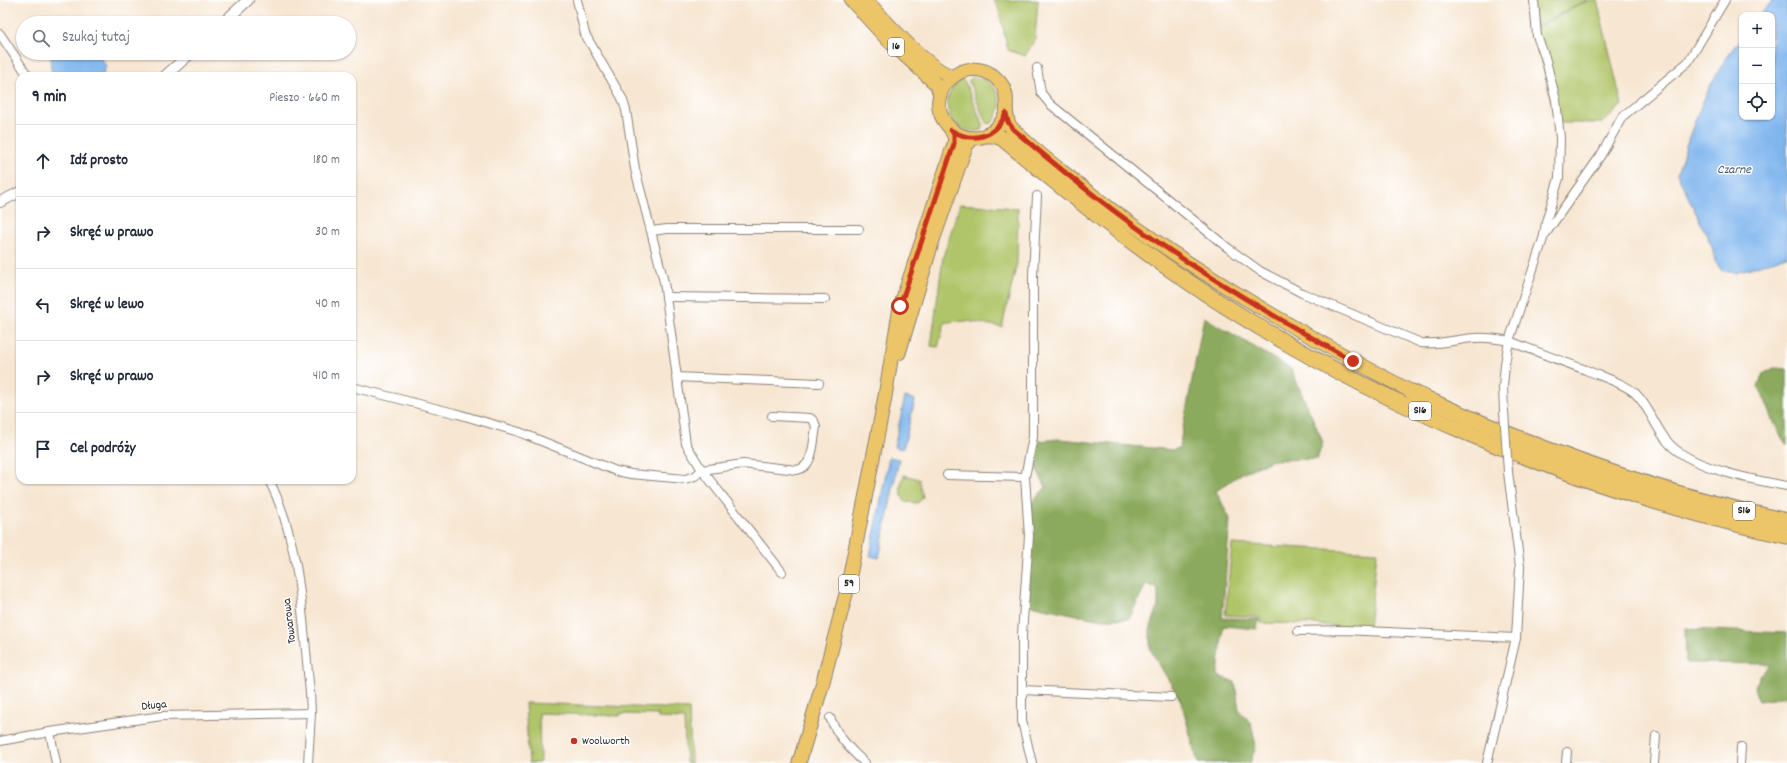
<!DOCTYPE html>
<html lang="pl">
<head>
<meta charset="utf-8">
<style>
  body { margin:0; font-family:Dekko,sans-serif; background:#f2f2f3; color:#1f2937 }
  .controls { position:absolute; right:12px; top:12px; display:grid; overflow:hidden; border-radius:8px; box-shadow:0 1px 3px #0004 }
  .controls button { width:36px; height:36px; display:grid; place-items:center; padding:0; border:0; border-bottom:1px solid #e0e1e3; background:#fff; color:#1f2937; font:20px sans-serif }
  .stop { position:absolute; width:12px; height:12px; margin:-9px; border:3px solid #c8321e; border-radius:50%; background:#fff }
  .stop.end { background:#c8321e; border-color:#fff; box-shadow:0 1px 4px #0008 }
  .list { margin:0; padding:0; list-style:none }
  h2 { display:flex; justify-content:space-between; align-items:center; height:52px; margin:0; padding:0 16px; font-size:17px }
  h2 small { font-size:13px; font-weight:400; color:#747a83 }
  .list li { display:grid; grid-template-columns:26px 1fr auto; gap:12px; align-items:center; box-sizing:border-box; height:72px; padding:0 16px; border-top:1px solid #e0e1e3 }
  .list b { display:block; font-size:15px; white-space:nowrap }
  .list em { font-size:13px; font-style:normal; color:#747a83 }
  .icon { flex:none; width:22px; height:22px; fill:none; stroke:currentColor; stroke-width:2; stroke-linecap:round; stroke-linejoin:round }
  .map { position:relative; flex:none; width:1787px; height:763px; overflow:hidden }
  .search { position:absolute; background:#fff; box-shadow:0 1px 3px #0004; left:16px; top:16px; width:340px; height:44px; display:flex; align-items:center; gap:10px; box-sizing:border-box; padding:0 14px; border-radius:22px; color:#747a83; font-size:15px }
  .panel { position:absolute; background:#fff; box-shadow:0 1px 3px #0004; left:16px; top:72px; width:340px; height:412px; border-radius:12px }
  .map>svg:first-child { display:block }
  .green { fill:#b0c569; stroke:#667042 }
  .forest { fill:#8caa5d; stroke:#54633c }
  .water { fill:#80b6ee; stroke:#4e6985 }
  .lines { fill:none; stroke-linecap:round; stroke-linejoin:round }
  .minor-casing { stroke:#8a8176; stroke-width:10 }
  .tertiary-casing { stroke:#8a8176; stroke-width:12 }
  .primary-casing { stroke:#8a8176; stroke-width:15 }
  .motorway-casing { stroke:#8a8176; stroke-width:17 }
  .minor { stroke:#fff; stroke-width:8 }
  .tertiary { stroke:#fff; stroke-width:10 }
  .primary { stroke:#edc569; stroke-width:13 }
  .motorway { stroke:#edc569; stroke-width:15 }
  .minor-bridge-casing { stroke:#8a8176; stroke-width:10; stroke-linecap:butt }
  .minor-bridge { stroke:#fff; stroke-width:8 }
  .route { stroke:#c8321e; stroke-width:5 }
  .poi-dot { fill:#c8321e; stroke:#fff; stroke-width:1.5 }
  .labels { text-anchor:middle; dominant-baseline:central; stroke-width:3; stroke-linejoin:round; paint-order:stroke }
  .shield { fill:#fff; stroke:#606060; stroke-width:1 }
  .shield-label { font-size:11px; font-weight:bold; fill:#1c1c1c }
  .street-label { font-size:12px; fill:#1c1c1c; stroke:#fff }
  .poi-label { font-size:12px; fill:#1c1c1c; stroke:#fff; text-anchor:start }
  .water-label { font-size:13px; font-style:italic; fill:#445a70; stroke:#fff }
</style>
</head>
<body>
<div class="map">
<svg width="1787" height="763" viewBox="0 0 1787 763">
  <rect width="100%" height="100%" fill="#fff"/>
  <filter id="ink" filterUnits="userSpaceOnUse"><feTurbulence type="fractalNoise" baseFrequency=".025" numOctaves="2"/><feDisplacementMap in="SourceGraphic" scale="8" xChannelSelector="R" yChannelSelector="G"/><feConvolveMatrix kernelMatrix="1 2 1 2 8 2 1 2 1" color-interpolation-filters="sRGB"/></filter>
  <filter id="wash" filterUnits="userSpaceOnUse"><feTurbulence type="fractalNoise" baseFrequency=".012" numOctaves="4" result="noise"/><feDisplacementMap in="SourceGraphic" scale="16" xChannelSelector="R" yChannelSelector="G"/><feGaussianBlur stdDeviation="0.9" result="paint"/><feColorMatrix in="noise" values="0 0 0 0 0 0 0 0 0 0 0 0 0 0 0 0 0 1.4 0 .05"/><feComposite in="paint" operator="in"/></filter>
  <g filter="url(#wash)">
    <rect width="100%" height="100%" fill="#f7e6d1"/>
    <!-- green -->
    <g class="green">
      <polygon points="993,0 1038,0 1035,39 1025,56 1008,50 998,7"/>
      <polygon points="1531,0 1588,0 1533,28"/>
      <polygon points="1589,0 1597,0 1622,105 1603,123 1554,123 1552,104 1534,29"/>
      <path d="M 972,77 C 997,77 1009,106 991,124 L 986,123 L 969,82 L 969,80 Z"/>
      <path d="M 961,80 L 965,82 L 983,125 L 982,130 C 950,137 934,99 961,80 Z"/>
      <polygon points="960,204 1018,208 1017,263 1002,327 967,321 945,322 938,347 931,346 943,257"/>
      <path d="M 904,475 L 919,479 L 923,498 L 917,503 L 906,502 C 898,493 900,486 904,475 Z"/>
      <polygon points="1232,544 1377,552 1369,627 1352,628 1313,624 1261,623 1260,617 1225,615"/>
      <polygon points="525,703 689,709 691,763 686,763 684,719 658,718 658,715 620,714 620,716 539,713 540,761 539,763 529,763"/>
    </g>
    <!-- forest -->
    <g class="forest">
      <polygon points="1204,317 1291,369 1323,442 1317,459 1273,460 1244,472 1216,491 1230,519 1222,618 1259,619 1257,629 1223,626 1218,676 1235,682 1239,710 1251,723 1256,746 1250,763 1198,763 1181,701 1150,649 1150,630 1158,606 1158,589 1146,584 1129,619 1096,619 1025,604 1032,502 1046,487 1034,464 1038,441 1059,439 1173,450 1179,448"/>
      <path d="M 1774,368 L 1787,369 L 1787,445 C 1773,428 1769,404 1758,386 L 1763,374 Z"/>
      <polygon points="1685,629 1787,633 1787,697 1759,701 1754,689 1761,675 1770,664 1686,663"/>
    </g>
    <!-- water -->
    <g class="water">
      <path d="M 1773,0 L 1787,0 L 1787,256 L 1735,273 L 1722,271 L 1715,261 L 1712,246 L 1677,174 C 1692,126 1709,76 1742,37 L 1742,117 L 1772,117 L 1772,15 L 1760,15 Z"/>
      <path d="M 53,53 L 97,53 L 106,66 L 102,76 L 54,76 C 50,68 49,61 53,53 Z"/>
      <polygon points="905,397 915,400 903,449 894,447"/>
      <polygon points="889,457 899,459 879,558 870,556"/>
    </g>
  </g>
  <g filter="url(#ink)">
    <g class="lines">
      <!-- minor casing -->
      <g class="minor-casing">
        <g id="minor">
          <polyline points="577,0 585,34 622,98 626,110 635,169 664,282 686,444 702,470 782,572"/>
          <polyline points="1534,0 1537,36 1545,57 1556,100 1560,138 1559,178 1546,222 1544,234"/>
          <polyline points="0,34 28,76"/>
          <path d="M 1037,68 L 1041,93 L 1050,104 L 1228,248 L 1260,271 L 1302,293 L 1421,343 C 1440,345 1456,339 1475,338 C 1486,337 1498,339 1509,341 C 1535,351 1561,361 1586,370 C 1602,377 1622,382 1635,393 C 1649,406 1655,427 1667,441 C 1688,468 1754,480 1787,486"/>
          <polyline points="652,231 667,229 859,229"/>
          <polyline points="666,297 825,299"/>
          <polyline points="676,377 819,383"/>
          <path d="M 352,387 L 458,414 L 519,432 L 616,471 L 631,474 L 685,479 L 695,476 L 702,470 L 743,464 L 797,470 C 814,467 813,442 816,427 L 814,421 L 810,418 L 772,416"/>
          <polyline points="1504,411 1503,387 1505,364 1509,341 1544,236 1601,155 1622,117 1688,62 1725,0"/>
          <polyline points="947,475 1025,477"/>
          <path d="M 269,480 C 302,545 302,621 310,692 L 311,713 L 308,763"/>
          <polyline points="1298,631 1344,630 1516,638"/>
          <polyline points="1022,690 1171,697"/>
          <path d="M 830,718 C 838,737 850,750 865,763"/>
          <polyline points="50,732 56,763"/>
          <polyline points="0,741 50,732 162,716 311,713"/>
          <polyline points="1032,763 1022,721 1022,634 1029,536 1025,477 1033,437 1033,275 1037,196"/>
          <polyline points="1487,763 1516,638 1520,567 1508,472"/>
          <polyline points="1566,763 1567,752"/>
          <polyline points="1654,763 1656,736"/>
          <polyline points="1740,763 1741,747"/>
        </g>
      </g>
      <!-- tertiary casing -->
      <g class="tertiary-casing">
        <g id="tertiary">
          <polyline points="223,23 248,0"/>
          <polyline points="165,76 191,53"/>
          <polyline points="0,202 20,192"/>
        </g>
      </g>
      <!-- primary casing -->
      <g class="primary-casing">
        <g id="primary">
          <polyline points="851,0 888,40 937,85 940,95"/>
          <path d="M 866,0 C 885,20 927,69 952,76"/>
          <path d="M 1006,113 C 1000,127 991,137 975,138 C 964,138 955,134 948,126 C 916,90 974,45 1002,85 C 1011,98 1002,113 1010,126 C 1031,149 1061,170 1086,190 C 1187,269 1299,332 1412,392"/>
          <polyline points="899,353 932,243 966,146 973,138"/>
          <polyline points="799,763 821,689 847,590 884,402 900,307 954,144 955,138 951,130"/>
        </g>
      </g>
      <!-- motorway casing -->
      <g class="motorway-casing">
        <g id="motorway">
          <path d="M 987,135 L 993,135 L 1002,138 C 1057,184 1112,229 1171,270 C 1354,397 1570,488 1787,536"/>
          <path d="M 1412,392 C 1531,448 1658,493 1787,521"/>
        </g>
      </g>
      <!-- minor -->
      <use href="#minor" class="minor"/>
      <!-- tertiary -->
      <use href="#tertiary" class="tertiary"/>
      <!-- primary -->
      <use href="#primary" class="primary"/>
      <!-- motorway -->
      <use href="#motorway" class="motorway"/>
      <!-- minor-bridge casing -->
      <g class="minor-bridge-casing">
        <polyline id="minor-bridge" points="1504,411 1508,472"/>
      </g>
      <!-- minor-bridge -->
      <use href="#minor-bridge" class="minor-bridge"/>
    </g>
  </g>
  <g class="lines" filter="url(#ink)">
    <!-- route -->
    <path class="route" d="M 900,306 L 954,144 L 954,134 L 951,130 C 973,144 996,137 1006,113 L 1008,122 L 1013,129 C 1054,164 1095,198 1139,229 C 1208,278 1280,320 1353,361"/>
  </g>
  <!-- markers -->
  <circle class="poi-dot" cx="574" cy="741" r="4"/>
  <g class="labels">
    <!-- shield labels -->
    <g class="shield">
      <rect x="888" y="38" width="16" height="18" rx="3"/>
      <rect x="1409" y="402" width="22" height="18" rx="3"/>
      <rect x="1733" y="502" width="22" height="18" rx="3"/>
      <rect x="839" y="575" width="20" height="18" rx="3"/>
    </g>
    <g class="shield-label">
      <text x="896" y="47">16</text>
      <text x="1420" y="411">S16</text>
      <text x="1744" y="511">S16</text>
      <text x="849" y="584">59</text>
    </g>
    <!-- street labels -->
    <g class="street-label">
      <text transform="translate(290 621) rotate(-97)">Towarowa</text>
      <text transform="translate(154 706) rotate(-6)">Długa</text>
    </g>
    <!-- poi labels -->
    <g class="poi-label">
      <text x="582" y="741">Woolworth</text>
    </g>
    <!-- water labels -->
    <g class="water-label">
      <text x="1734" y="170">Czarne</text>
    </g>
  </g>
</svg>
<div class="controls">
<button>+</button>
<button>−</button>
<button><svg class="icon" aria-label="locate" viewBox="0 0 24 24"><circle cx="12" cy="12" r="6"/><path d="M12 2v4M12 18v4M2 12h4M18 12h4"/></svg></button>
</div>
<div class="stop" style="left:900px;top:306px"></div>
<div class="stop end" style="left:1353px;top:361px"></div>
<div class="search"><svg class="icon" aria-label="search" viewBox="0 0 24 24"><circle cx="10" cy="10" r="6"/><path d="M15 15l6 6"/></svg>Szukaj tutaj</div>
<section class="panel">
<h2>9 min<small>Pieszo · 660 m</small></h2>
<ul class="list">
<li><svg class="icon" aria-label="ahead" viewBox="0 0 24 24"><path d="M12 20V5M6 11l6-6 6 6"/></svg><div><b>Idź prosto</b></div><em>180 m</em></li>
<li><svg class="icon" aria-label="right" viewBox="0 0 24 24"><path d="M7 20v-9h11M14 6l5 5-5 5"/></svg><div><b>Skręć w prawo</b></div><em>30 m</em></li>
<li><svg class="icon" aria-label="left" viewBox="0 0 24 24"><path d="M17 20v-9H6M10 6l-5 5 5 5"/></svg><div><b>Skręć w lewo</b></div><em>40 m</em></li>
<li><svg class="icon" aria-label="right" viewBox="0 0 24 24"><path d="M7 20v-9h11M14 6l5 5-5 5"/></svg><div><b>Skręć w prawo</b></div><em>410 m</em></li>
<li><svg class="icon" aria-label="arrive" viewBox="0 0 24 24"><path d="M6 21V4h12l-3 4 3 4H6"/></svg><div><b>Cel podróży</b></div></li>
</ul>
</section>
</div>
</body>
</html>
